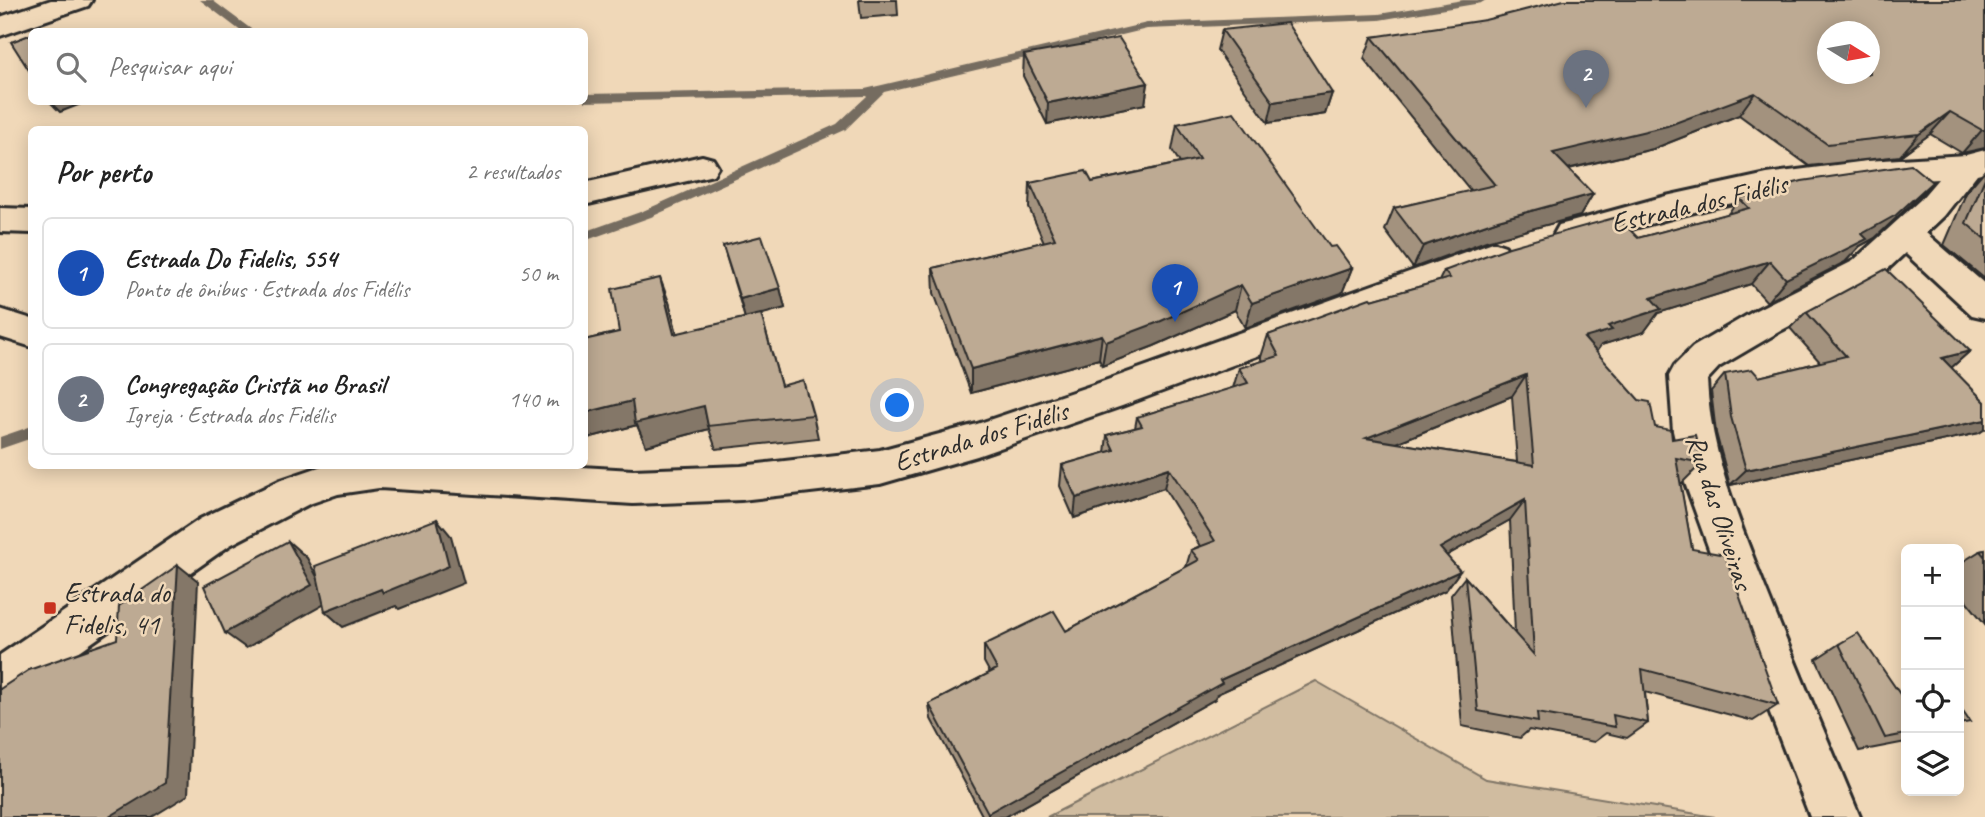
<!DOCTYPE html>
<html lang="pt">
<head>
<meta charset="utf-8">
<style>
  body { margin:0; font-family:Caveat,sans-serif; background:#f2f2f2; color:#222 }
  .controls { position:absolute; right:21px; bottom:21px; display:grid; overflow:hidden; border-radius:10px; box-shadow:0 4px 18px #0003 }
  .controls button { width:63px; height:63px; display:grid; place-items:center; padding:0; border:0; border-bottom:2px solid #e0e0e0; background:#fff; color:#222; font:35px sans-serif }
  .compass { position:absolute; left:1817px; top:21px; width:63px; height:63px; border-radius:50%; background:#fff; box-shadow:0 4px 18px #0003; rotate:101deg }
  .you { position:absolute; left:898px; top:406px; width:24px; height:24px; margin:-18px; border:5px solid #fff; border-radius:50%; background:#1a73e8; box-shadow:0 0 0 10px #1a73e833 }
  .badge { display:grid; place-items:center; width:46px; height:46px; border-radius:50%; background:#c8321e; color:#fff; font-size:23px; font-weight:700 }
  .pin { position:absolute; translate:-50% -58px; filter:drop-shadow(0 2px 4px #0008) }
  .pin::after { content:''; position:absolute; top:37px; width:24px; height:21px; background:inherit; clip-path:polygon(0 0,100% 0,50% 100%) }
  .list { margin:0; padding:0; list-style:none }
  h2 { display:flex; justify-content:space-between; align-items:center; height:91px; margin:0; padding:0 28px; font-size:30px }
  h2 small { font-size:23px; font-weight:400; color:#767676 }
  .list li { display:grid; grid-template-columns:46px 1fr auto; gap:21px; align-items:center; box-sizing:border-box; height:112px; margin:0 14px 14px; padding:0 14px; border:2px solid #e0e0e0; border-radius:10px }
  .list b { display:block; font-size:26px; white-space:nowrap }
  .list p { margin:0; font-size:23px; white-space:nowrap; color:#767676 }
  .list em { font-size:23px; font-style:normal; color:#767676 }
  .icon { flex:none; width:38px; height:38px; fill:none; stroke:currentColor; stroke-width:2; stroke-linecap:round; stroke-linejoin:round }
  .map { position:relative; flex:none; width:1985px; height:817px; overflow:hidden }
  .search { position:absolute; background:#fff; box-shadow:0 4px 18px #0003; left:28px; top:28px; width:560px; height:77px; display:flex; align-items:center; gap:18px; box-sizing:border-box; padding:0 24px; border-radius:10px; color:#767676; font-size:26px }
  .panel { position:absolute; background:#fff; box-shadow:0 4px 18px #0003; left:28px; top:126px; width:560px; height:343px; border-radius:10px }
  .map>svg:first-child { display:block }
  .green { fill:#d0bca0; stroke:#7e7466; stroke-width:2 }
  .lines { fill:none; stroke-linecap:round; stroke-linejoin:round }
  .stream { fill:#756c60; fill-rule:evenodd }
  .minor-casing { stroke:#2b2b2b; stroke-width:6 }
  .minor { fill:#f0d8b8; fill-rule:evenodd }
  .wall { fill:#a3927e; stroke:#2b2b2b; stroke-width:2; fill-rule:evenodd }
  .shaded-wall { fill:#847767; stroke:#2b2b2b; stroke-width:2 }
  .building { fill:#bdaa93; stroke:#2b2b2b; stroke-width:2; fill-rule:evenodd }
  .poi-dot { fill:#c8321e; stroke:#f0d8b8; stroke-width:2.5 }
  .labels { text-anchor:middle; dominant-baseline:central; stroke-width:5; stroke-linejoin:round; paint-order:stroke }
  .street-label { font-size:28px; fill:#2b2b2b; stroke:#f0d8b8 }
  .poi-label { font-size:28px; fill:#2b2b2b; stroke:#f0d8b8; text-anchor:start }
</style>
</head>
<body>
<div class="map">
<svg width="1985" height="817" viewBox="0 0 1985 817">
  <rect width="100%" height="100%" fill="#f0d8b8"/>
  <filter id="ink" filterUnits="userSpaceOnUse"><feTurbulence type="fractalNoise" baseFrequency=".0143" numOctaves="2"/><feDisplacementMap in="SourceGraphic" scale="14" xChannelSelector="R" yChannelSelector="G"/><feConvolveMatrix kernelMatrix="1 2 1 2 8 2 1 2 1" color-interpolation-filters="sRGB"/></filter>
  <g filter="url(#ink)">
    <!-- green -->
    <polygon class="green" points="1316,681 1486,779 1715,817 1047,817"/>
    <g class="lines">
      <!-- stream -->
      <g class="stream">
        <polygon points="200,0 212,0 255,32 242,32"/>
        <polygon points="1463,0 1486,0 1481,3 1379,20 1147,29 884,92 845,130 651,217 584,241 584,232 643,211 837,124 867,96 584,102 584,94 865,89 1147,23 1379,14"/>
        <polygon points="32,426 32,438 0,449 0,437"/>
      </g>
      <!-- minor casing -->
      <g class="minor-casing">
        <g id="minor">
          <polygon points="51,0 92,0 88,6 0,36 0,17"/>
          <path d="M 1985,150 L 1985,172 L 1977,174 L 1944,216 L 1926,233 L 1985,284 L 1985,318 L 1972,315 L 1905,253 L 1877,279 L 1782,330 L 1719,367 L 1707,380 C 1710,453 1738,518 1764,585 C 1795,663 1828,740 1860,817 L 1810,817 L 1743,643 L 1685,483 L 1673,431 L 1669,376 L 1675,365 L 1693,347 L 1756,310 L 1853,261 L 1920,200 L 1938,179 C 1881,182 1824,186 1768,196 C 1701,208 1636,228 1571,246 L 1559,243 L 1554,234 L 1559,225 L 1571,222 L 1666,196 L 1767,174 L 1867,161 L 1966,155 Z"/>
          <polygon points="702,156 713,159 718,167 713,175 584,205 584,183"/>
          <polygon points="0,208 32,209 32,233 0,232"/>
          <polygon points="1493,242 1505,246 1510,255 1505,264 1122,406 977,456 880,484 741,500 633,504 379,488 338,494 309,504 230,545 16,696 0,703 0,655 200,519 281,480 322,466 564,466 633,470 741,466 880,450 977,424 1096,384"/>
          <polygon points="0,309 32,319 32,347 0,337"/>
        </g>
      </g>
      <!-- minor -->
      <use href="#minor" class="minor"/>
    </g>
    <!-- wall -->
    <g class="wall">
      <polygon points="859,0 897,0 898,15 861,18"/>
      <polygon points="1985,0 1985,148 1962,153 1930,134 1900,156 1809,166 1739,115 1653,149 1569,169 1593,194 1580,216 1486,241 1413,268 1385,230 1394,208 1471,191 1364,59 1372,37"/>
      <polygon points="1222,30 1332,93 1325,114 1268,123 1217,50"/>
      <polygon points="1024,55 1148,83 1145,104 1047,124 1023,76"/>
      <polygon points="1177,124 1330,247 1352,268 1342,293 1245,328 1235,310 1154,346 1102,366 1099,359 971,393 934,293 933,268 1044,242 1029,208 1030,183 1092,182 1180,163 1172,150"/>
      <polygon points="1985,170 1985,279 1944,245 1967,191"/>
      <path d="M 1739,198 L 1910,205 L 1875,238 L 1860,246 L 1845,262 L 1767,302 L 1751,284 L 1658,313 L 1644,332 L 1601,345 L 1596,352 L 1655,427 L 1672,439 L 1702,463 L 1682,483 L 1680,483 L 1692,549 L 1778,705 L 1753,721 L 1645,692 L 1648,723 L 1627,738 L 1606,733 L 1594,742 L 1529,730 L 1520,738 L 1462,726 L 1451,595 L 1465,577 L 1515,633 L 1510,520 L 1446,556 L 1460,571 L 1446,590 L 1217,694 L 1215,699 L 1005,817 L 983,817 L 931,719 L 929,704 L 990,673 L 984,662 L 984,645 L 1066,631 L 1186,567 L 1191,550 L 1200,546 L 1164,488 L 1074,518 L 1060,486 L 1062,465 L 1105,453 L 1107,435 L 1135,428 L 1137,417 L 1233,388 L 1239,368 L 1263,361 L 1261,357 L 1268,335 L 1372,300 L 1439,281 L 1444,271 L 1638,238 L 1728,214 ZM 1512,396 L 1517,462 L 1396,443 Z"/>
      <polygon points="723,246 780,288 785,308 761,314 781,386 813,415 818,438 716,449 709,429 646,446 637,425 584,439 584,340 619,332 669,302 677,334 745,318"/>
      <polygon points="1806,312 1970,351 1951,368 1985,402 1985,429 1979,433 1730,485 1716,433 1711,391 1725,374 1759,377 1820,362 1790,328"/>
      <polygon points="1985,550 1985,624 1959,592 1959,564 1980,551"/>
      <polygon points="1839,644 1902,697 1906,697 1906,742 1859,751 1816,659"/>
    </g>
    <!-- shaded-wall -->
    <g class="shaded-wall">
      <polygon points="1148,83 1145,104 1047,124 1048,103"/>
      <polygon points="1332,93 1325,114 1268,123 1273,102"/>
      <polygon points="1755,93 1739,115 1653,149 1541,175 1553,153"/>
      <polygon points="50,102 86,102 60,112"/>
      <polygon points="1950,112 1930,134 1900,156 1919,134"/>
      <polygon points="1982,130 1985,130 1985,148 1962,153"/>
      <polygon points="1932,182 1910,205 1875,238 1860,246 1845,262 1767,302 1786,279"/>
      <polygon points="1593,194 1580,216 1486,241 1413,268 1423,246 1498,220"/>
      <polygon points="1770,261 1751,284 1658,313 1644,332 1601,345 1596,352 1584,338 1608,326 1651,298"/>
      <polygon points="1352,268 1342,293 1245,328 1252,303"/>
      <polygon points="660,278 669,302 683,358 674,334"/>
      <polygon points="1241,285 1235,310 1154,346 1102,366 1106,342"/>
      <polygon points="780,288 785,308 745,319 740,299"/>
      <polygon points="1102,335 1099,359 971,393 971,369"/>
      <polygon points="1970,351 1951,368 1942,358"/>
      <polygon points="1526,375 1512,396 1356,459 1366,438"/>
      <polygon points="632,401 704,406 709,429 646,446 637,425 584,439 584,413"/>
      <polygon points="1985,420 1985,429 1979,433 1730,485 1746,470"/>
      <polygon points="1169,468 1164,488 1074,518 1076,498"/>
      <polygon points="1525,500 1510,520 1426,567 1440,548"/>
      <polygon points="437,519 451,536 464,583 399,609 396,606 343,627 325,611 381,589"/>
      <polygon points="288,541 307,558 330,601 246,648 225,633"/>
      <polygon points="178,565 198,581 188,795 152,817 109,817"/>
      <polygon points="1460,571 1446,590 1217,694 1215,699 1005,817 988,817 988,813 1220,680"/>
    </g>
    <!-- building -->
    <g class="building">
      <path d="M 1564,0 L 1985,0 L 1985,130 L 1982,130 L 1950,112 L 1919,134 L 1827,144 L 1755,93 L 1667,126 L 1553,153 L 1593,194 L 1498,220 L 1423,246 L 1394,208 L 1495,185 L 1372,37 L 1485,20 ZM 1828,32 L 1870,32 L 1870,74 L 1828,74 Z"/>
      <polygon points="1287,23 1332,93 1273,102 1222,30"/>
      <polygon points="32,34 32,75 11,42"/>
      <polygon points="1119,38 1148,83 1048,103 1024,55"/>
      <polygon points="1234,112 1330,247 1336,246 1352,268 1252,303 1241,285 1159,322 1106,342 1102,335 971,369 933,268 1055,239 1030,183 1086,171 1092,182 1199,159 1177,124"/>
      <path d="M 1911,165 L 1932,182 L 1896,215 L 1862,234 L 1867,239 L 1786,279 L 1770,261 L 1651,298 L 1661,309 L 1608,326 L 1612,330 L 1584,338 L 1639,400 L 1650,402 L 1655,427 L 1671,430 L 1672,439 L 1695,435 L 1702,463 L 1676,458 L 1692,549 L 1725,555 L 1778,705 L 1642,669 L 1648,723 L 1613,715 L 1615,727 L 1537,713 L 1538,722 L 1478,711 L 1465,577 L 1534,655 L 1525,500 L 1440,548 L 1460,571 L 1220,680 L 1222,683 L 988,813 L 929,704 L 997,669 L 984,645 L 1054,611 L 1066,631 L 1199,560 L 1191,550 L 1215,541 L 1169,468 L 1076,498 L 1062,465 L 1114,450 L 1107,435 L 1142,426 L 1137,417 L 1248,383 L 1239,368 L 1279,356 L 1268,335 L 1370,298 L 1372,300 L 1450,278 L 1444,271 L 1509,247 L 1617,217 L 1638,238 L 1749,208 L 1739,198 L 1802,181 ZM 1526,375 L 1534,465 L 1366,438 Z"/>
      <polygon points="1985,178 1985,239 1966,223"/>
      <polygon points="762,236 780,288 740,299 723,246"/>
      <polygon points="1886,269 1970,351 1942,358 1985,402 1985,420 1746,470 1731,417 1725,374 1752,369 1759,377 1846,356 1806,312"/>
      <polygon points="660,278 674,334 761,314 781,386 803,380 813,415 708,426 704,406 635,423 632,401 584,413 584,340 619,332 612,289"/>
      <polygon points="437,519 449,566 383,593 381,589 325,611 315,566"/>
      <polygon points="288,541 312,585 225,633 204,586"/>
      <polygon points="1985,550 1985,557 1980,551"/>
      <polygon points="178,565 165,783 109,817 0,817 0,689 29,670 117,639 119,606"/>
      <polygon points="1858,633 1902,697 1906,697 1906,734 1885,738 1839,644"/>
      <polygon points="1959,706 1970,722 1959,724"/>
    </g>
  </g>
  <!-- markers -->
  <rect class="poi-dot" x="43" y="601" width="14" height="14" rx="3.5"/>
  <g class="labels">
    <!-- street labels -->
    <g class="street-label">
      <text transform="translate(1699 203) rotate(-13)">Estrada dos Fidélis</text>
      <text transform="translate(981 436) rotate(-17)">Estrada dos Fidélis</text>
      <text transform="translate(1720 512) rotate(72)">Rua das Oliveiras</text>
    </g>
    <!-- poi labels -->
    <g class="poi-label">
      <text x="64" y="592">Estrada do<tspan x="64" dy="32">Fidelis, 41</tspan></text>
    </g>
  </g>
</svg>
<div class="controls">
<button>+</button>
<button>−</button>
<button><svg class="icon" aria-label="locate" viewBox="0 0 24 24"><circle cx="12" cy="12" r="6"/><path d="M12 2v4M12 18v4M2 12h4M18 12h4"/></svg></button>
<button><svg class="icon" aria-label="layers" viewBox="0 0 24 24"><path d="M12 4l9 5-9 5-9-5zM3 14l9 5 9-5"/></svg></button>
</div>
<svg class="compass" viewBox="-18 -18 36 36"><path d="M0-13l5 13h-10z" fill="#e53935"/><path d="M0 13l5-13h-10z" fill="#767676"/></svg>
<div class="you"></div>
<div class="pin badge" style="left:1175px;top:322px;background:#1a4fb4">1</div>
<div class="pin badge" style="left:1586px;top:108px;background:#6b7280">2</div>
<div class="search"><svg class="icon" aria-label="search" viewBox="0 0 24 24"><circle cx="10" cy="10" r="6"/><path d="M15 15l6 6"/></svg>Pesquisar aqui</div>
<section class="panel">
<h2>Por perto<small>2 resultados</small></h2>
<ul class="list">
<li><span class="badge" style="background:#1a4fb4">1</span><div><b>Estrada Do Fidelis, 554</b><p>Ponto de ônibus · Estrada dos Fidélis</p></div><em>50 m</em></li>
<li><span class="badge" style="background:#6b7280">2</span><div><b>Congregação Cristã no Brasil</b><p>Igreja · Estrada dos Fidélis</p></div><em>140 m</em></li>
</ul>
</section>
</div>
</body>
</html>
